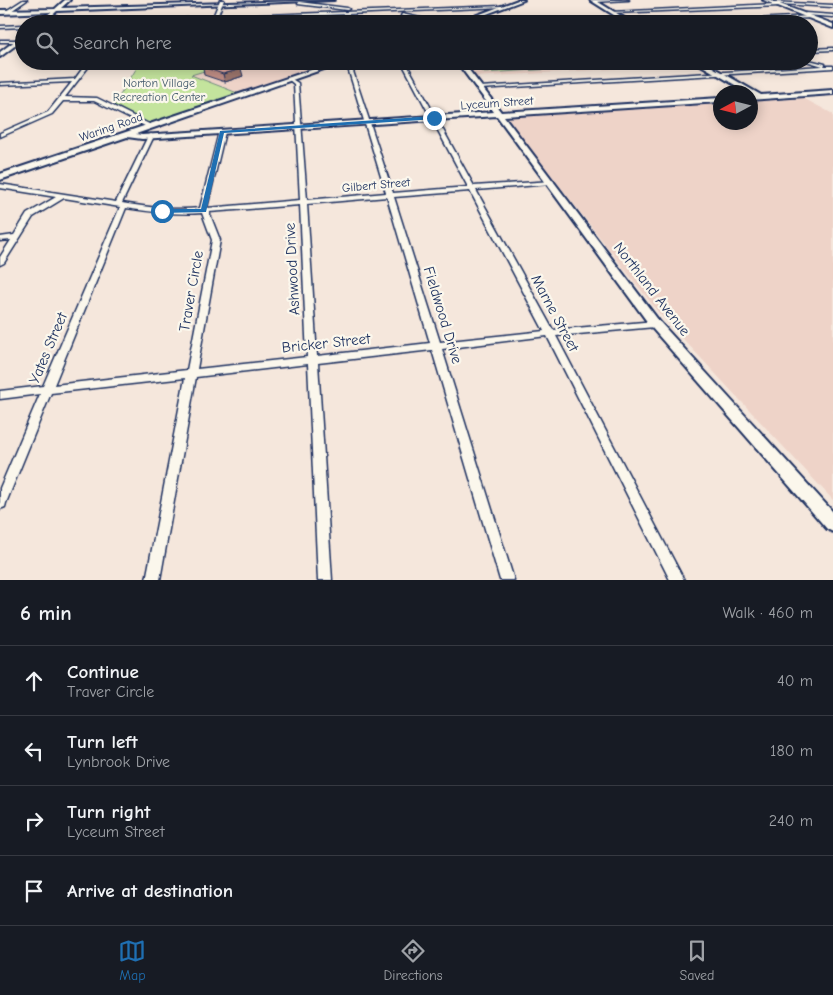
<!DOCTYPE html>
<html lang="en">
<head>
<meta charset="utf-8">
<style>
  body { margin:0; font-family:"Comic Neue",sans-serif; background:#20242c; color:#f1f3f6 }
  .compass { position:absolute; left:713px; top:85px; width:45px; height:45px; border-radius:50%; background:#171b24; box-shadow:0 2px 12px #0003; rotate:263deg }
  .stop { position:absolute; width:15px; height:15px; margin:-11px; border:4px solid #1f6fb2; border-radius:50%; background:#fff }
  .stop.end { background:#1f6fb2; border-color:#fff; box-shadow:0 1px 5px #0008 }
  .list { margin:0; padding:0; list-style:none }
  h2 { display:flex; justify-content:space-between; align-items:center; height:65px; margin:0; padding:0 20px; font-size:21px }
  h2 small { font-size:16px; font-weight:400; color:#9ea1a6 }
  .list li { display:grid; grid-template-columns:32px 1fr auto; gap:15px; align-items:center; box-sizing:border-box; height:70px; padding:0 20px; border-top:1px solid #363941 }
  .list b { display:block; font-size:19px; white-space:nowrap }
  .list p { margin:0; font-size:16px; white-space:nowrap; color:#9ea1a6 }
  .list em { font-size:16px; font-style:normal; color:#9ea1a6 }
  .icon { flex:none; width:28px; height:28px; fill:none; stroke:currentColor; stroke-width:2; stroke-linecap:round; stroke-linejoin:round }
  .map { position:relative; flex:none; width:833px; height:580px; overflow:hidden }
  .search { position:absolute; background:#171b24; box-shadow:0 2px 12px #0003; left:15px; right:15px; top:15px; height:55px; display:flex; align-items:center; gap:12px; box-sizing:border-box; padding:0 18px; border-radius:28px; color:#9ea1a6; font-size:19px }
  .sheet { height:345px; background:#171b24 }
  nav { display:flex; justify-content:space-around; align-items:center; box-sizing:border-box; height:70px; border-top:1px solid #363941; background:#171b24; font-size:14px; color:#9ea1a6 }
  nav a { display:grid; justify-items:center; gap:2px }
  nav .on { color:#1f6fb2 }
  .map>svg:first-child { display:block }
  .built { fill:#eed3c8 }
  .green { fill:#c4e49d; stroke:#708a7e }
  .lines { fill:none; stroke-linecap:round; stroke-linejoin:round }
  .minor-casing { stroke:#1b2f5e; stroke-width:3 }
  .tertiary-casing { stroke:#1b2f5e; stroke-width:4 }
  .secondary-casing { stroke:#1b2f5e; stroke-width:4 }
  .minor { fill:#fbf7ec; fill-rule:evenodd }
  .tertiary { fill:#fbf7ec; fill-rule:evenodd }
  .secondary { fill:#fbf7ec; fill-rule:evenodd }
  .wall { fill:#c08e85; stroke:#1b2f5e }
  .shaded-wall { fill:#9c746c; stroke:#1b2f5e }
  .building { fill:#dfa59b; stroke:#1b2f5e }
  .route { fill:#1f6fb2 }
  .labels { text-anchor:middle; dominant-baseline:central; stroke-width:4.5; stroke-linejoin:round; paint-order:stroke }
  .far-park-label { font-size:12px; fill:#455c6e; stroke:#fbf7ec }
  .far-street-label { font-size:12px; fill:#1b2f5e; stroke:#fbf7ec }
  .street-label { font-size:15px; fill:#1b2f5e; stroke:#fbf7ec }
</style>
</head>
<body>
<div class="map">
<svg width="833" height="580" viewBox="0 0 833 580">
  <rect width="100%" height="100%" fill="#f5e7dc"/>
  <filter id="ink" filterUnits="userSpaceOnUse"><feTurbulence type="fractalNoise" baseFrequency=".02" numOctaves="2"/><feDisplacementMap in="SourceGraphic" scale="10" xChannelSelector="R" yChannelSelector="G"/><feConvolveMatrix kernelMatrix="1 2 1 2 8 2 1 2 1" color-interpolation-filters="sRGB"/></filter>
  <g filter="url(#ink)">
    <!-- built -->
    <g class="built">
      <polygon points="237,61 338,61 240,94 190,75"/>
      <polygon points="463,61 693,61 698,64 475,77"/>
      <polygon points="803,98 833,114 833,500 658,312 505,116 720,102 720,122 750,122 751,101"/>
    </g>
    <!-- green -->
    <g class="green">
      <polygon points="141,61 237,61 191,75 240,94 155,122 148,123 114,105"/>
      <path d="M 480,61 L 481,64 C 497,75 560,68 581,66 L 596,61 L 593,65 L 623,65 L 484,73 L 482,71 L 491,70 L 479,66 L 475,62 Z"/>
    </g>
    <g class="lines">
      <!-- minor casing -->
      <g class="minor-casing">
        <g id="minor">
          <polygon points="23,0 27,0 8,13 6,13 6,11"/>
          <polygon points="220,0 224,0 217,17 502,6 504,7 216,20 214,24 211,23 212,20 77,24 213,17"/>
          <polygon points="594,0 629,0 593,2"/>
          <polygon points="299,2 347,8 349,9 347,10 298,4"/>
          <polygon points="772,2 833,5 833,7 780,4 779,6 613,13 611,12 775,4 772,4"/>
          <polygon points="805,13 833,15 833,17 806,15"/>
          <polygon points="402,14 443,23 445,24 437,24 401,16"/>
          <polygon points="812,16 811,18 691,24 660,24"/>
          <polygon points="420,21 419,23 372,24 374,23"/>
          <polygon points="24,25 24,27 0,28 0,26"/>
          <polygon points="0,40 18,40 20,41 18,42 0,42"/>
          <polygon points="833,48 833,50 809,51 809,49"/>
          <polygon points="809,60 825,64 824,66 833,66 833,68 480,89 478,88 480,87 823,66 806,61 809,61"/>
          <polygon points="88,61 93,61 65,97 97,98 151,125 151,127 147,127 94,101 63,101 52,114 0,137 0,133 48,112 72,82 0,85 0,83 75,79"/>
          <path d="M 344,61 L 348,61 L 351,65 L 393,193 L 468,187 L 401,61 L 405,61 L 474,186 L 553,181 L 554,182 L 551,184 L 476,190 L 553,330 L 655,321 L 658,322 L 660,324 L 655,327 L 556,336 L 684,580 L 670,580 L 547,336 L 442,349 L 514,580 L 500,580 L 432,350 L 318,363 L 332,580 L 318,580 L 308,364 L 196,377 L 160,580 L 146,580 L 185,378 L 51,393 L 6,503 L 5,507 L 0,509 L 0,488 L 40,394 L 0,399 L 0,391 L 43,386 L 120,207 L 64,198 L 33,217 L 4,263 L 0,265 L 0,257 L 11,240 L 0,241 L 0,237 L 14,235 L 27,214 L 56,197 L 0,188 L 0,184 L 116,202 L 148,136 L 151,134 L 154,136 L 122,203 C 148,207 173,211 200,208 L 219,132 L 222,130 L 225,132 L 207,208 L 300,200 L 294,84 L 288,79 L 290,78 L 298,83 L 307,200 L 386,193 L 347,65 ZM 470,191 L 544,331 L 440,342 L 394,197 ZM 387,197 L 430,343 L 317,356 L 307,204 ZM 300,205 L 307,357 L 197,369 L 220,240 L 209,212 ZM 126,208 C 152,212 176,215 202,213 L 212,240 L 187,370 L 54,385 Z"/>
        </g>
      </g>
      <!-- tertiary casing -->
      <g class="tertiary-casing">
        <g id="tertiary">
          <polygon points="518,0 524,0 460,24 453,24"/>
          <polygon points="590,0 595,0 634,24 628,24"/>
          <polygon points="338,61 347,61 136,134 142,135 494,112 456,61 462,61 501,112 720,98 720,102 504,116 659,321 833,512 833,532 827,529 651,327 497,116 142,139 127,137 0,180 0,174"/>
          <polygon points="694,61 702,61 761,95 833,90 833,94 750,100 750,96 752,96 750,92 747,92"/>
        </g>
      </g>
      <!-- secondary casing -->
      <g class="secondary-casing">
        <g id="secondary">
          <polygon points="65,0 70,0 61,8 334,0 57,11 43,24 36,24 51,12 0,14 0,10 55,9"/>
          <polygon points="763,0 769,0 833,24 833,28"/>
          <polygon points="24,34 24,39 0,57 0,52"/>
        </g>
      </g>
      <!-- minor -->
      <use href="#minor" class="minor"/>
      <!-- tertiary -->
      <use href="#tertiary" class="tertiary"/>
      <!-- secondary -->
      <use href="#secondary" class="secondary"/>
    </g>
    <!-- wall -->
    <polygon class="wall" points="203,67 243,76 225,82 204,75"/>
    <!-- shaded-wall -->
    <polygon class="shaded-wall" points="241,69 243,76 225,82 223,74"/>
    <!-- building -->
    <polygon class="building" points="221,62 241,69 223,74 203,67"/>
  </g>
  <!-- route -->
  <polygon class="route" points="434,116 436,119 224,133 206,212 162,213 159,211 162,209 201,209 220,131"/>
  <g class="labels">
    <!-- far-park labels -->
    <g class="far-park-label">
      <text x="159" y="83">Norton Village<tspan x="159" dy="14">Recreation Center</tspan></text>
    </g>
    <!-- far-street labels -->
    <g class="far-street-label">
      <text transform="translate(497 103) rotate(-4)">Lyceum Street</text>
      <text transform="translate(111 127) rotate(-19)">Waring Road</text>
      <text transform="translate(376 185) rotate(-5)">Gilbert Street</text>
    </g>
    <!-- street labels -->
    <g class="street-label">
      <text transform="translate(292 269) rotate(-93)">Ashwood Drive</text>
      <text transform="translate(652 289) rotate(52)">Northland Avenue</text>
      <text transform="translate(191 291) rotate(-80)">Traver Circle</text>
      <text transform="translate(555 313) rotate(62)">Marne Street</text>
      <text transform="translate(443 315) rotate(73)">Fieldwood Drive</text>
      <text transform="translate(326 343) rotate(-6)">Bricker Street</text>
      <text transform="translate(48 348) rotate(-67)">Yates Street</text>
    </g>
  </g>
</svg>
<svg class="compass" viewBox="-18 -18 36 36"><path d="M0-13l5 13h-10z" fill="#e53935"/><path d="M0 13l5-13h-10z" fill="#9ea1a6"/></svg>
<div class="stop" style="left:162px;top:211px"></div>
<div class="stop end" style="left:434px;top:118px"></div>
<div class="search"><svg class="icon" aria-label="search" viewBox="0 0 24 24"><circle cx="10" cy="10" r="6"/><path d="M15 15l6 6"/></svg>Search here</div>
</div>
<section class="sheet">
<h2>6 min<small>Walk · 460 m</small></h2>
<ul class="list">
<li><svg class="icon" aria-label="ahead" viewBox="0 0 24 24"><path d="M12 20V5M6 11l6-6 6 6"/></svg><div><b>Continue</b><p>Traver Circle</p></div><em>40 m</em></li>
<li><svg class="icon" aria-label="left" viewBox="0 0 24 24"><path d="M17 20v-9H6M10 6l-5 5 5 5"/></svg><div><b>Turn left</b><p>Lynbrook Drive</p></div><em>180 m</em></li>
<li><svg class="icon" aria-label="right" viewBox="0 0 24 24"><path d="M7 20v-9h11M14 6l5 5-5 5"/></svg><div><b>Turn right</b><p>Lyceum Street</p></div><em>240 m</em></li>
<li><svg class="icon" aria-label="arrive" viewBox="0 0 24 24"><path d="M6 21V4h12l-3 4 3 4H6"/></svg><div><b>Arrive at destination</b></div></li>
</ul>
</section>
<nav>
<a class="on"><svg class="icon" aria-label="map" viewBox="0 0 24 24"><path d="M3 6l6-2 6 2 6-2v14l-6 2-6-2-6 2zM9 4v14M15 6v14"/></svg>Map</a>
<a><svg class="icon" aria-label="directions" viewBox="0 0 24 24"><path d="M12 3l9 9-9 9-9-9zM9 14v-3h6M13 9l2 2-2 2"/></svg>Directions</a>
<a><svg class="icon" aria-label="saved" viewBox="0 0 24 24"><path d="M7 4h10v16l-5-4-5 4z"/></svg>Saved</a>
</nav>
</body>
</html>
